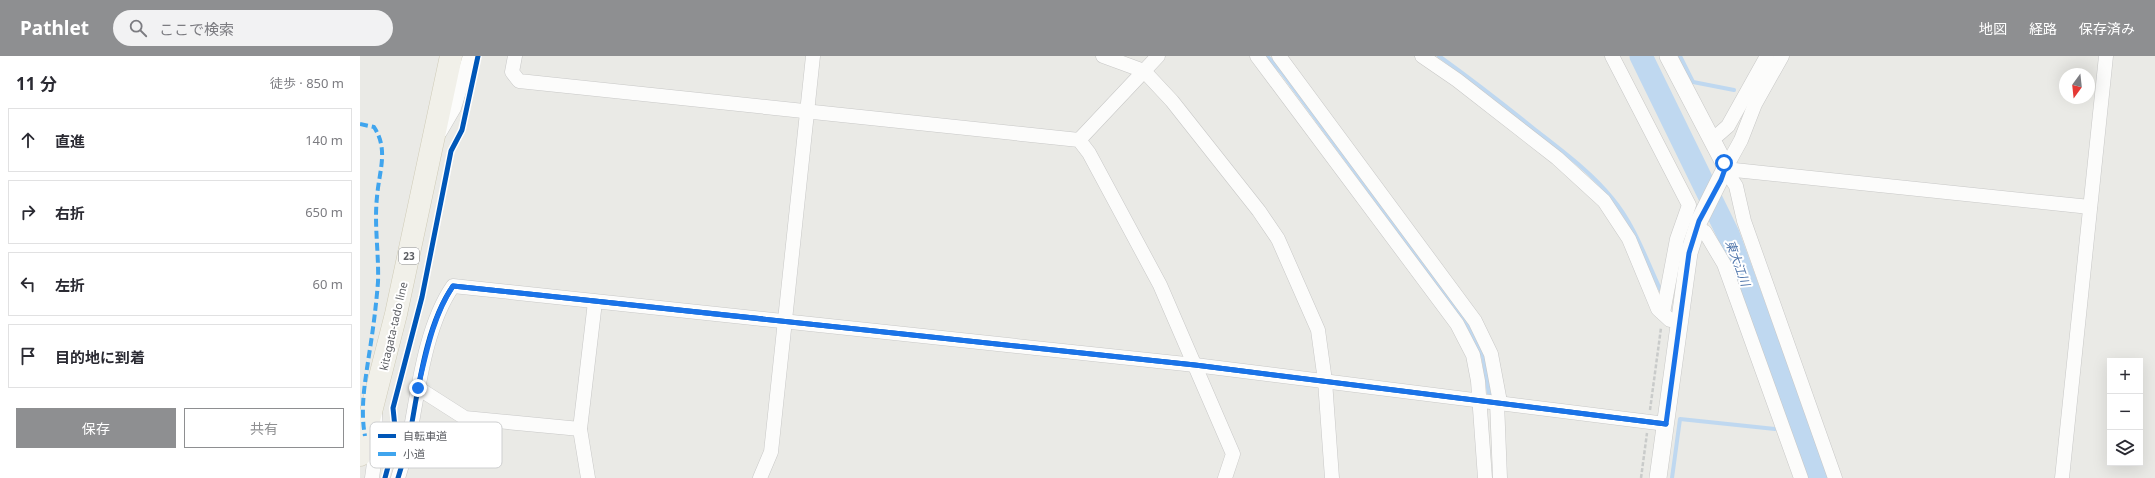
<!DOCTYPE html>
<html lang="ja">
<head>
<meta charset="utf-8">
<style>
  body { margin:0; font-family:"Noto Sans","Noto Sans JP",sans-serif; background:#f2f2f3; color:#2b2b33 }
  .controls { position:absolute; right:12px; bottom:12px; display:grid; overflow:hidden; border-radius:0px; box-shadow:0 4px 16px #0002 }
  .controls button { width:36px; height:36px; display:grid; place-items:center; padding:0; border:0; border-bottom:1px solid #e1e1e2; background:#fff; color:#2b2b33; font:20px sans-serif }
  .compass { position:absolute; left:1699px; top:12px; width:36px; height:36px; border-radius:50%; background:#fff; box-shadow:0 4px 16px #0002; rotate:195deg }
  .stop { position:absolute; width:12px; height:12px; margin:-9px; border:3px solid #1a73e8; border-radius:50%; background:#fff }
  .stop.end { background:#1a73e8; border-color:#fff; box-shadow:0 1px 4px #0008 }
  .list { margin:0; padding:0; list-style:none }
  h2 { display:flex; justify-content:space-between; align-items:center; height:52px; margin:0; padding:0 16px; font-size:17px }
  h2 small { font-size:13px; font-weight:400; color:#7c7c81 }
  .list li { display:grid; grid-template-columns:26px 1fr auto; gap:12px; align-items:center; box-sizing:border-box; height:64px; margin:0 8px 8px; padding:0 8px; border:1px solid #e1e1e2; border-radius:0px }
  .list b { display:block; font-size:15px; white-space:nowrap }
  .list em { font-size:13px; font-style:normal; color:#7c7c81 }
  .actions { display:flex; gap:8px; padding:12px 16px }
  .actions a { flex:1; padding:9px 0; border:1px solid #8e8f91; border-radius:0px; text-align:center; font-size:14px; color:#8e8f91 }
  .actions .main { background:#8e8f91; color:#fff }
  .icon { flex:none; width:22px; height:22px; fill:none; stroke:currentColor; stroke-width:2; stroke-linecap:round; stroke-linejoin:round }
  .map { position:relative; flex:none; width:1795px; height:422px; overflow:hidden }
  header { display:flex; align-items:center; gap:24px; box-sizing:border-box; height:56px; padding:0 20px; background:#8e8f91; color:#fff }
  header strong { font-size:19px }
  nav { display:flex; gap:22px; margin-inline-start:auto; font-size:14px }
  .search { width:280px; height:36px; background:#f2f2f3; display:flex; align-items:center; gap:10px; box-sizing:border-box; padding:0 14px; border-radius:22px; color:#7c7c81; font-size:15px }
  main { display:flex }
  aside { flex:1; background:#fff }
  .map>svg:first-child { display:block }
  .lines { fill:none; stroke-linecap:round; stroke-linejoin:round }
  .stream { stroke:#bfd8f0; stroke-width:4 }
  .river { stroke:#bfd8f0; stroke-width:23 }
  .minor-casing { stroke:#c8c8c7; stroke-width:15 }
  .tertiary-casing { stroke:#c8c8c7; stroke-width:18 }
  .primary-casing { stroke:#cfcbb7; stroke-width:23 }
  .path { stroke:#c9cbca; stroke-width:2.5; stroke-dasharray:4 2; stroke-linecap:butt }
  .minor { stroke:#fcfcfb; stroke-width:14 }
  .tertiary { stroke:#fcfcfb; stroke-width:17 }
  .primary { stroke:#f1f0e9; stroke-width:22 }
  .quiet { stroke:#40a5ee; stroke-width:4; stroke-dasharray:8 4; stroke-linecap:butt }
  .cycleway-casing { stroke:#fff; stroke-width:8 }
  .cycleway { stroke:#0057b8; stroke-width:5 }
  .route { stroke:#1a73e8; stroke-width:5 }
  .labels { text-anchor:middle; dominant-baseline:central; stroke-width:4; stroke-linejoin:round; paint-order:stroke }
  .shield { fill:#fff; stroke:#8d8e92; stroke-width:1 }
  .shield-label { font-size:10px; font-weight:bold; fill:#5c5e63 }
  .street-label { font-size:11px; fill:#5c5e63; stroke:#fff }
  .water-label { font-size:12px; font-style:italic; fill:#5076ab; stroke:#fff }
  .key { fill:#fff; stroke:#cecfd0; stroke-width:1 }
  .key-label { font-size:11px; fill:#5c5e63 }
</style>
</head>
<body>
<header>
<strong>Pathlet</strong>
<div class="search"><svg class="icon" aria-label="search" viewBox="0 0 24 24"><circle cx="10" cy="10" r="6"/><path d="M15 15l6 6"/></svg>ここで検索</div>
<nav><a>地図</a><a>経路</a><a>保存済み</a></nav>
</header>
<main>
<aside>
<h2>11 分<small>徒歩 · 850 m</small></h2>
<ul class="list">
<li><svg class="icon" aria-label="ahead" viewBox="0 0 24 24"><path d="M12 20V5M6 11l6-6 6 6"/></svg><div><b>直進</b></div><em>140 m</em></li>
<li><svg class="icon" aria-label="right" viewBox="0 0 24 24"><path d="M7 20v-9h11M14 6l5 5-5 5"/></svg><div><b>右折</b></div><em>650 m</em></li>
<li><svg class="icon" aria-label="left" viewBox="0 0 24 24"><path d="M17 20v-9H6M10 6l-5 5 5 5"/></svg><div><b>左折</b></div><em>60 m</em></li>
<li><svg class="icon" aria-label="arrive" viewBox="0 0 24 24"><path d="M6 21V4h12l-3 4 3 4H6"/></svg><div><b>目的地に到着</b></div></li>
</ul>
<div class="actions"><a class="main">保存</a><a>共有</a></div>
</aside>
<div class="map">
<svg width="1795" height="422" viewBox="0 0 1795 422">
  <rect width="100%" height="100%" fill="#eaeae6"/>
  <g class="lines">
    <!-- stream -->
    <g class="stream">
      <polyline points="907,0 923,18 1103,262 1123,300 1130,344"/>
      <path d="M 1079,0 C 1111,23 1142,47 1173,72 C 1201,94 1230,115 1252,142 C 1274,168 1286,203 1300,233"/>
      <polyline points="1320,0 1333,26 1374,34"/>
      <polyline points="1312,422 1320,363 1415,373"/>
    </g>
    <!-- river -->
    <polyline class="river" points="1281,0 1368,178 1457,422"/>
    <!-- minor casing -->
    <g class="minor-casing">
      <g id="minor">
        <polyline points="155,0 152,16 159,25 719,84 729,97 800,229 873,398 865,422"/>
        <polyline points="743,0 784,15 798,0"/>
        <polyline points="897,0 1097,268 1113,299 1118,325 1125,422"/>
        <polyline points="919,0 1115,265 1131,298 1140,346"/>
        <polyline points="1062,0 1097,24 1197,102 1244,145 1269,183 1298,253 1310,264 1320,266"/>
        <polyline points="1252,0 1329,149 1317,183 1303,257"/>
        <polyline points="80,76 94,52 110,0"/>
        <polyline points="719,84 784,15 812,45 899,155 918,183 958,274 965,325 972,422"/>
        <polyline points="1352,84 1368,70 1407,0"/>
        <polyline points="1365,113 1730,151"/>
        <polyline points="1365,113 1376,130 1384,165 1475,422"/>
        <polyline points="1365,113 1381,84 1395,48 1422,0"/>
        <polyline points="1336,172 1345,176 1364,208 1441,422"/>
        <polyline points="58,332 105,362 220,373"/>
        <polyline points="1137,346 1140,422"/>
        <polyline points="12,422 17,385 15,359"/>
        <path d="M 38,422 C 42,409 46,396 49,383 C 58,336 65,270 93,230 L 835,309 L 1306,368"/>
        <polyline points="228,422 220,373 235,246"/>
        <polyline points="400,422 411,396 453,0"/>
        <polyline points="1702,422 1746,0"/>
      </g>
    </g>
    <!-- tertiary casing -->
    <g class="tertiary-casing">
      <polyline id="tertiary" points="1298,422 1329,197 1339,165 1365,113 1364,107 1308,0"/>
    </g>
    <!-- primary casing -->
    <g class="primary-casing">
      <polyline id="primary" points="0,399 36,258 91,0"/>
    </g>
    <!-- path -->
    <g class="path">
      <polyline points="1290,354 1301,272"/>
      <polyline points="36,380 33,352 62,241 91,95 102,74 105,61"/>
      <polyline points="1281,422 1287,377"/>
    </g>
    <!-- minor -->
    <use href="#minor" class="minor"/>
    <!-- tertiary -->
    <use href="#tertiary" class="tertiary"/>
    <!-- primary -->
    <use href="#primary" class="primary"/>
    <!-- quiet -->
    <path class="quiet" d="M 0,68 L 14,71 C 29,94 19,115 17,141 C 14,169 19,198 18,226 C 16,251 13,274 9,299 C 5,326 0,353 5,380"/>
    <!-- cycleway casing -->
    <g class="cycleway-casing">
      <g id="cycleway">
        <polyline points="25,422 36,381 33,352 62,241 91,95 102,74 118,0"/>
        <path d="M 38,422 C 42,409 46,396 49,383 C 58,336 65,270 93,230 L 835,309 L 1306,368"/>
      </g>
    </g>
    <!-- cycleway -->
    <use href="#cycleway" class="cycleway"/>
  </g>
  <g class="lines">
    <!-- route -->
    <path class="route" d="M 58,332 C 66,298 73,260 93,230 L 835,309 L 1306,368 L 1329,197 L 1339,165 L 1361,124 L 1365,113 L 1364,107"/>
  </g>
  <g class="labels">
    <!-- shield labels -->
    <rect class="shield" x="39" y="192" width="20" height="16" rx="3"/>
    <g class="shield-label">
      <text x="49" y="200">23</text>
    </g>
    <!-- street labels -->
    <g class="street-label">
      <text transform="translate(33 270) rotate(-77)">kitagata-tado line</text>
    </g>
    <!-- water labels -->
    <g class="water-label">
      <text transform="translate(1378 207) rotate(70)">東大江川</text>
    </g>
  </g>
  <!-- legend -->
  <rect x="10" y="366" width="132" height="46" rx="6" class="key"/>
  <rect x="18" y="378" width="18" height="4" fill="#0057b8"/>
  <rect x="18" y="396" width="18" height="4" fill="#40a5ee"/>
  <g class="key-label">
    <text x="43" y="384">自転車道</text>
    <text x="43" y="402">小道</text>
  </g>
</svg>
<div class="controls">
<button>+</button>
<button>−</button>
<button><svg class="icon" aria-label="layers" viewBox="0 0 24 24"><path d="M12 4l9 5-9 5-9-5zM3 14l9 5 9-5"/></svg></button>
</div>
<svg class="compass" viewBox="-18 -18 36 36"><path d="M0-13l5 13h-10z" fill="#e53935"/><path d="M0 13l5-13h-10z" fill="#7c7c81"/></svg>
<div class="stop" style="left:1364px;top:107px"></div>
<div class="stop end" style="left:58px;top:332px"></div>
</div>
</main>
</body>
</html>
